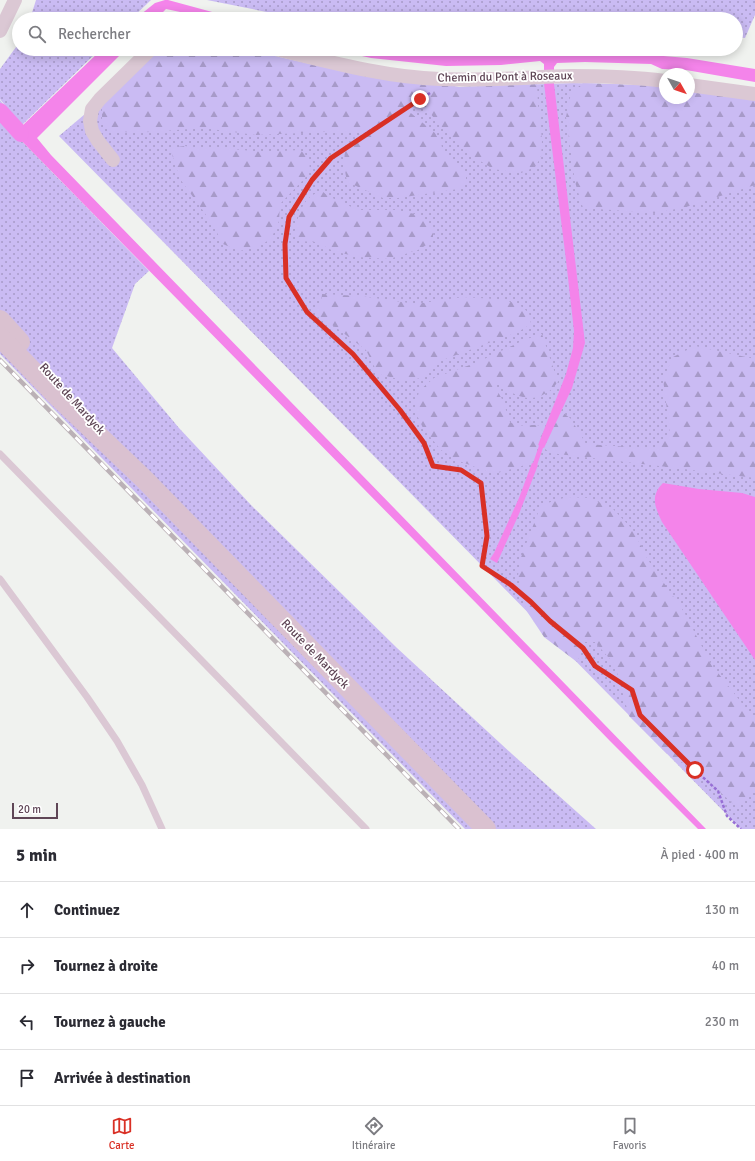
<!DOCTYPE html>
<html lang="fr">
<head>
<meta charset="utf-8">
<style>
  body { margin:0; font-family:Signika,sans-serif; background:#f7f7f7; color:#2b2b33 }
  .compass { position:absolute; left:659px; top:68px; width:36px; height:36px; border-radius:50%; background:#fff; box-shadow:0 2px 10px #0003; rotate:130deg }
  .scale { position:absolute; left:12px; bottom:10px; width:46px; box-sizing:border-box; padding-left:4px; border:2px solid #5f4656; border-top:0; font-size:11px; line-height:14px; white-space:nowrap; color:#5f4656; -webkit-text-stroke:3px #fff; paint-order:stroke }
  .stop { position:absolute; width:12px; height:12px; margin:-9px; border:3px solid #d93025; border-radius:50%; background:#fff }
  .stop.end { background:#d93025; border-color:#fff; box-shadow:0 1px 4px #0008 }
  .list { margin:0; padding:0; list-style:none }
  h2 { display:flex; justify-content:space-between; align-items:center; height:52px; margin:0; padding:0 16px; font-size:17px }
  h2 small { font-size:13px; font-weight:400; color:#7c7c81 }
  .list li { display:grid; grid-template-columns:26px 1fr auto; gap:12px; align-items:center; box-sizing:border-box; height:56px; padding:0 16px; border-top:1px solid #e1e1e2 }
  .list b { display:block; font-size:15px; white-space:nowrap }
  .list em { font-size:13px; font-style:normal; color:#7c7c81 }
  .icon { flex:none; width:22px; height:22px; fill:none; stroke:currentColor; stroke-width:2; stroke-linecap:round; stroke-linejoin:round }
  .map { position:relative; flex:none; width:755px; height:829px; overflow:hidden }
  .search { position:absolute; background:#fff; box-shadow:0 2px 10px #0003; left:12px; right:12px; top:12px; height:44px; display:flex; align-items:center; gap:10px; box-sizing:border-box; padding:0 14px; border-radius:22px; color:#7c7c81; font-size:15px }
  .sheet { height:276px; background:#fff }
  nav { display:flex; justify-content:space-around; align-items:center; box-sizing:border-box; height:56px; border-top:1px solid #e1e1e2; background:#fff; font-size:11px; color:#7c7c81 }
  nav a { display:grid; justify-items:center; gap:2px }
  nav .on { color:#d93025 }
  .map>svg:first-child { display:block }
  .grass { fill:url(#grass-dots) }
  .forest { fill:url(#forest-firs) }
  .water { fill:#f484ea }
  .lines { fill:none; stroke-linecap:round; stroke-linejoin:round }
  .stream { stroke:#f484ea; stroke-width:4.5 }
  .canal { stroke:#f484ea; stroke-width:16 }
  .path { stroke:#976fd5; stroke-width:2.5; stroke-dasharray:3 2; stroke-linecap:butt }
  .lane { stroke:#dbc8d4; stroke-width:7 }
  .street { stroke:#dbc8d4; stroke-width:14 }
  .secondary { stroke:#dac1d0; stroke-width:20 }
  .rail-casing { stroke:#bbb1b6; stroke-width:4.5 }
  .rail { stroke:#fff; stroke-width:3; stroke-dasharray:9; stroke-linecap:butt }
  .route { stroke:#d93025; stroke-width:5 }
  .labels { text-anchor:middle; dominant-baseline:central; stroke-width:3.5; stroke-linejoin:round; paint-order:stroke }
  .street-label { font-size:12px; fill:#5f4656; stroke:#fff }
</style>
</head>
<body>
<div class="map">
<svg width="755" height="829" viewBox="0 0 755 829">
  <defs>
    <pattern id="grass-dots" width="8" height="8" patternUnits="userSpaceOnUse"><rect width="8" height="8" fill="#cabbf3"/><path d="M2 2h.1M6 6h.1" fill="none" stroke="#a79ac8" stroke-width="1.8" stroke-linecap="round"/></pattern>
    <pattern id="forest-firs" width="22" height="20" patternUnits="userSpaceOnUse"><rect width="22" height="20" fill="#cabbf3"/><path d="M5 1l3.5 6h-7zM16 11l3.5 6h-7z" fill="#a79ac8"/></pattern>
  </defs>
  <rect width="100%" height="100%" fill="#f0f2ef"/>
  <!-- grass -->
  <g class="grass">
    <polygon points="36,0 151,0 131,19 30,19"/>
    <polygon points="207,0 755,0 755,15 745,38 736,37 736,19 302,19"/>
    <polygon points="19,43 19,49 100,49 21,126 0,99 0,69"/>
    <polygon points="162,49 243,49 332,69 459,87 574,83 663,86 665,98 755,100 755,829 741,829 59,136"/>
    <polygon points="0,100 10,113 3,122 149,271 135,284 112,348 179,428 251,505 397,648 512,754 596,829 465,829 0,354"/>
  </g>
  <!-- forest -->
  <g class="forest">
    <polygon points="162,49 243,49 332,69 459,87 537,84 538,105 542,140 541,157 535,167 521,173 493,169 466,152 437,122 420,100 406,109 435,133 445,152 455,164 466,173 466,181 458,189 398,198 383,198 347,182 344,165 345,148 367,132 347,131 256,135 203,128 136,133 111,131 102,123 102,109 117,87"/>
    <polygon points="583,83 665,86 665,98 689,98 689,90 755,100 755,185 686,207 655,213 583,208 575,182 566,117 571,93"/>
    <polygon points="185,146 196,148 231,149 264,152 300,150 308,157 310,168 305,178 280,204 279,221 271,239 255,248 239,251 223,244 212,223 180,179 170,148"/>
    <path d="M 322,191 L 328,196 L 358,210 L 397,210 L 419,215 L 433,230 L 433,241 L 418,250 L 389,259 L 358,257 L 333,251 L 317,242 L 298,241 L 294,234 C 299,215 301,197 322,191 Z"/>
    <polygon points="322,294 360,296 416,304 463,297 494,299 517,303 529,313 531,324 518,332 440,361 421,378 406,381 378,374 366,350 334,326 320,319 316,310 321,303"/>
    <path d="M 542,334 L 558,382 C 554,386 551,391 546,393 C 528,405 512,393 496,383 L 493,383 L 503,401 L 510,422 C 523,430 532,421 545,428 L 532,463 L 494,474 L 459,461 L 441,450 L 423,428 L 415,411 L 419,391 L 434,378 L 478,362 L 524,340 Z"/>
    <polygon points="695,346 755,359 755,478 676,468 550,453 544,448 561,411 571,419 586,444 656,449 670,434 663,379 673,357"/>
    <polygon points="567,497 591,498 613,509 633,530 648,560 684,612 711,664 755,720 755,787 753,793 738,808 695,770 666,753 629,716 615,665 595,642 580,642 579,658 577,662 544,637 526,610 518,576 520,560 541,505"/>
  </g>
  <!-- water -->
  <g class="water">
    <polygon points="165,0 168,0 238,19 213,19 166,9 156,19 135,19 155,3"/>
    <polygon points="102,49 126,49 37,138 51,155 706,829 698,829 610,741 478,605 3,122 10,113 22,126"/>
    <polygon points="330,49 395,49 431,53 580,51 628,53 687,58 755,69 755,82 686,70 662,69 651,64 585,62 557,63 554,67 554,84 585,343 572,388 544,448 538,445 566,374 573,348 574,331 566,260 547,108 544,83 544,64 540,61 501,65 446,66 371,58"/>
    <polygon points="532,463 538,465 519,514 497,563 490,559 494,553 519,498"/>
    <path d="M 663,483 L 699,489 L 742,493 L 755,497 L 755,660 L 662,522 C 655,507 650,496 663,483 Z"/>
  </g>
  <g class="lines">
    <!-- stream -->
    <polyline class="stream" points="533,470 543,441"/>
    <!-- canal -->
    <polyline class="canal" points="0,111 21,134"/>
    <!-- path -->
    <polyline class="path" points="430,93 368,132 331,158 312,180 289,217 285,244 286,278 307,312 353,354 400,410 424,443 433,466 461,470 481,483 487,536 482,566 511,585 531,602 550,621 583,648 595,665 632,690 640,715 695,770 718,791 727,816 741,829"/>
    <!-- lane -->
    <g class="lane">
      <polyline points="0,454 366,829"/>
      <polyline points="0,579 87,697 117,741 142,785 162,829"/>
    </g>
    <!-- street -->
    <g class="street">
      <polyline points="0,31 15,0"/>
      <path d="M 276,49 C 330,62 385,77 440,79 C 484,81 527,77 571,76 C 602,76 634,77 665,81"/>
      <polyline points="689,85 755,94"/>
      <polyline points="113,160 98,141 92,131 90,121 92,109 100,99 151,49"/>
    </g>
    <!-- secondary -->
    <g class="secondary">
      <polyline points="0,320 20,342"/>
      <polyline points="0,337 57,396 144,479 486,829"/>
    </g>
    <!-- rail casing -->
    <g class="rail-casing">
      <polyline id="rail" points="0,360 459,829"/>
    </g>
    <!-- rail -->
    <use href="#rail" class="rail"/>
  </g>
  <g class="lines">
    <!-- route -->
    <polyline class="route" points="420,99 331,158 312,180 289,217 285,244 286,278 307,312 353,354 400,410 424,443 433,466 461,470 481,483 487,536 482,566 511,585 531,602 550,621 583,648 595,666 632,690 640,715 695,770"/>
  </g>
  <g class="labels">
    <!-- street labels -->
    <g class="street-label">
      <text transform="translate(505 77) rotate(-1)">Chemin du Pont à Roseaux</text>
      <text transform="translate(72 399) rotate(48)">Route de Mardyck</text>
      <text transform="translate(315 654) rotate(46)">Route de Mardyck</text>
    </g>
  </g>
</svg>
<svg class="compass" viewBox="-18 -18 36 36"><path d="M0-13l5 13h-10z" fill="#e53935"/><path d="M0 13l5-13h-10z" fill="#7c7c81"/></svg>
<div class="scale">20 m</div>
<div class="stop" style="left:695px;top:770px"></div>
<div class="stop end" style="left:420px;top:99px"></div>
<div class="search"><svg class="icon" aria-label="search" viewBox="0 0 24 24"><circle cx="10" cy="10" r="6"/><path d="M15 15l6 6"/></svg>Rechercher</div>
</div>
<section class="sheet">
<h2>5 min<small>À pied · 400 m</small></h2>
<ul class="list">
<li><svg class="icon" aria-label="ahead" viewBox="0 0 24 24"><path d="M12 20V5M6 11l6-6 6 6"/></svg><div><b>Continuez</b></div><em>130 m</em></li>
<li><svg class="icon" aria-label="right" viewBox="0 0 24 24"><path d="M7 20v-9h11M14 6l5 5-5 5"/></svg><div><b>Tournez à droite</b></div><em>40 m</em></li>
<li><svg class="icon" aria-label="left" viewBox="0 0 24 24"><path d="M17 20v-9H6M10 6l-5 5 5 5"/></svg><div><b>Tournez à gauche</b></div><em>230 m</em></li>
<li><svg class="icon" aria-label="arrive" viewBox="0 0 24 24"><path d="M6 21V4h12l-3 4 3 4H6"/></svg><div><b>Arrivée à destination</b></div></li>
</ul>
</section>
<nav>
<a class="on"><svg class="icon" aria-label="map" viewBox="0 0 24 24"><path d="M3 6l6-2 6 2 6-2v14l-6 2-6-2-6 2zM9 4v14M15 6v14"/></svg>Carte</a>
<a><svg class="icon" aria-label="directions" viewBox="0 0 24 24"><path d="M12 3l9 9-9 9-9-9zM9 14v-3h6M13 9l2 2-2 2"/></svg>Itinéraire</a>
<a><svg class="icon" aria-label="saved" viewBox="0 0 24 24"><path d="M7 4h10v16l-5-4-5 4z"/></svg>Favoris</a>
</nav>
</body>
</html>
